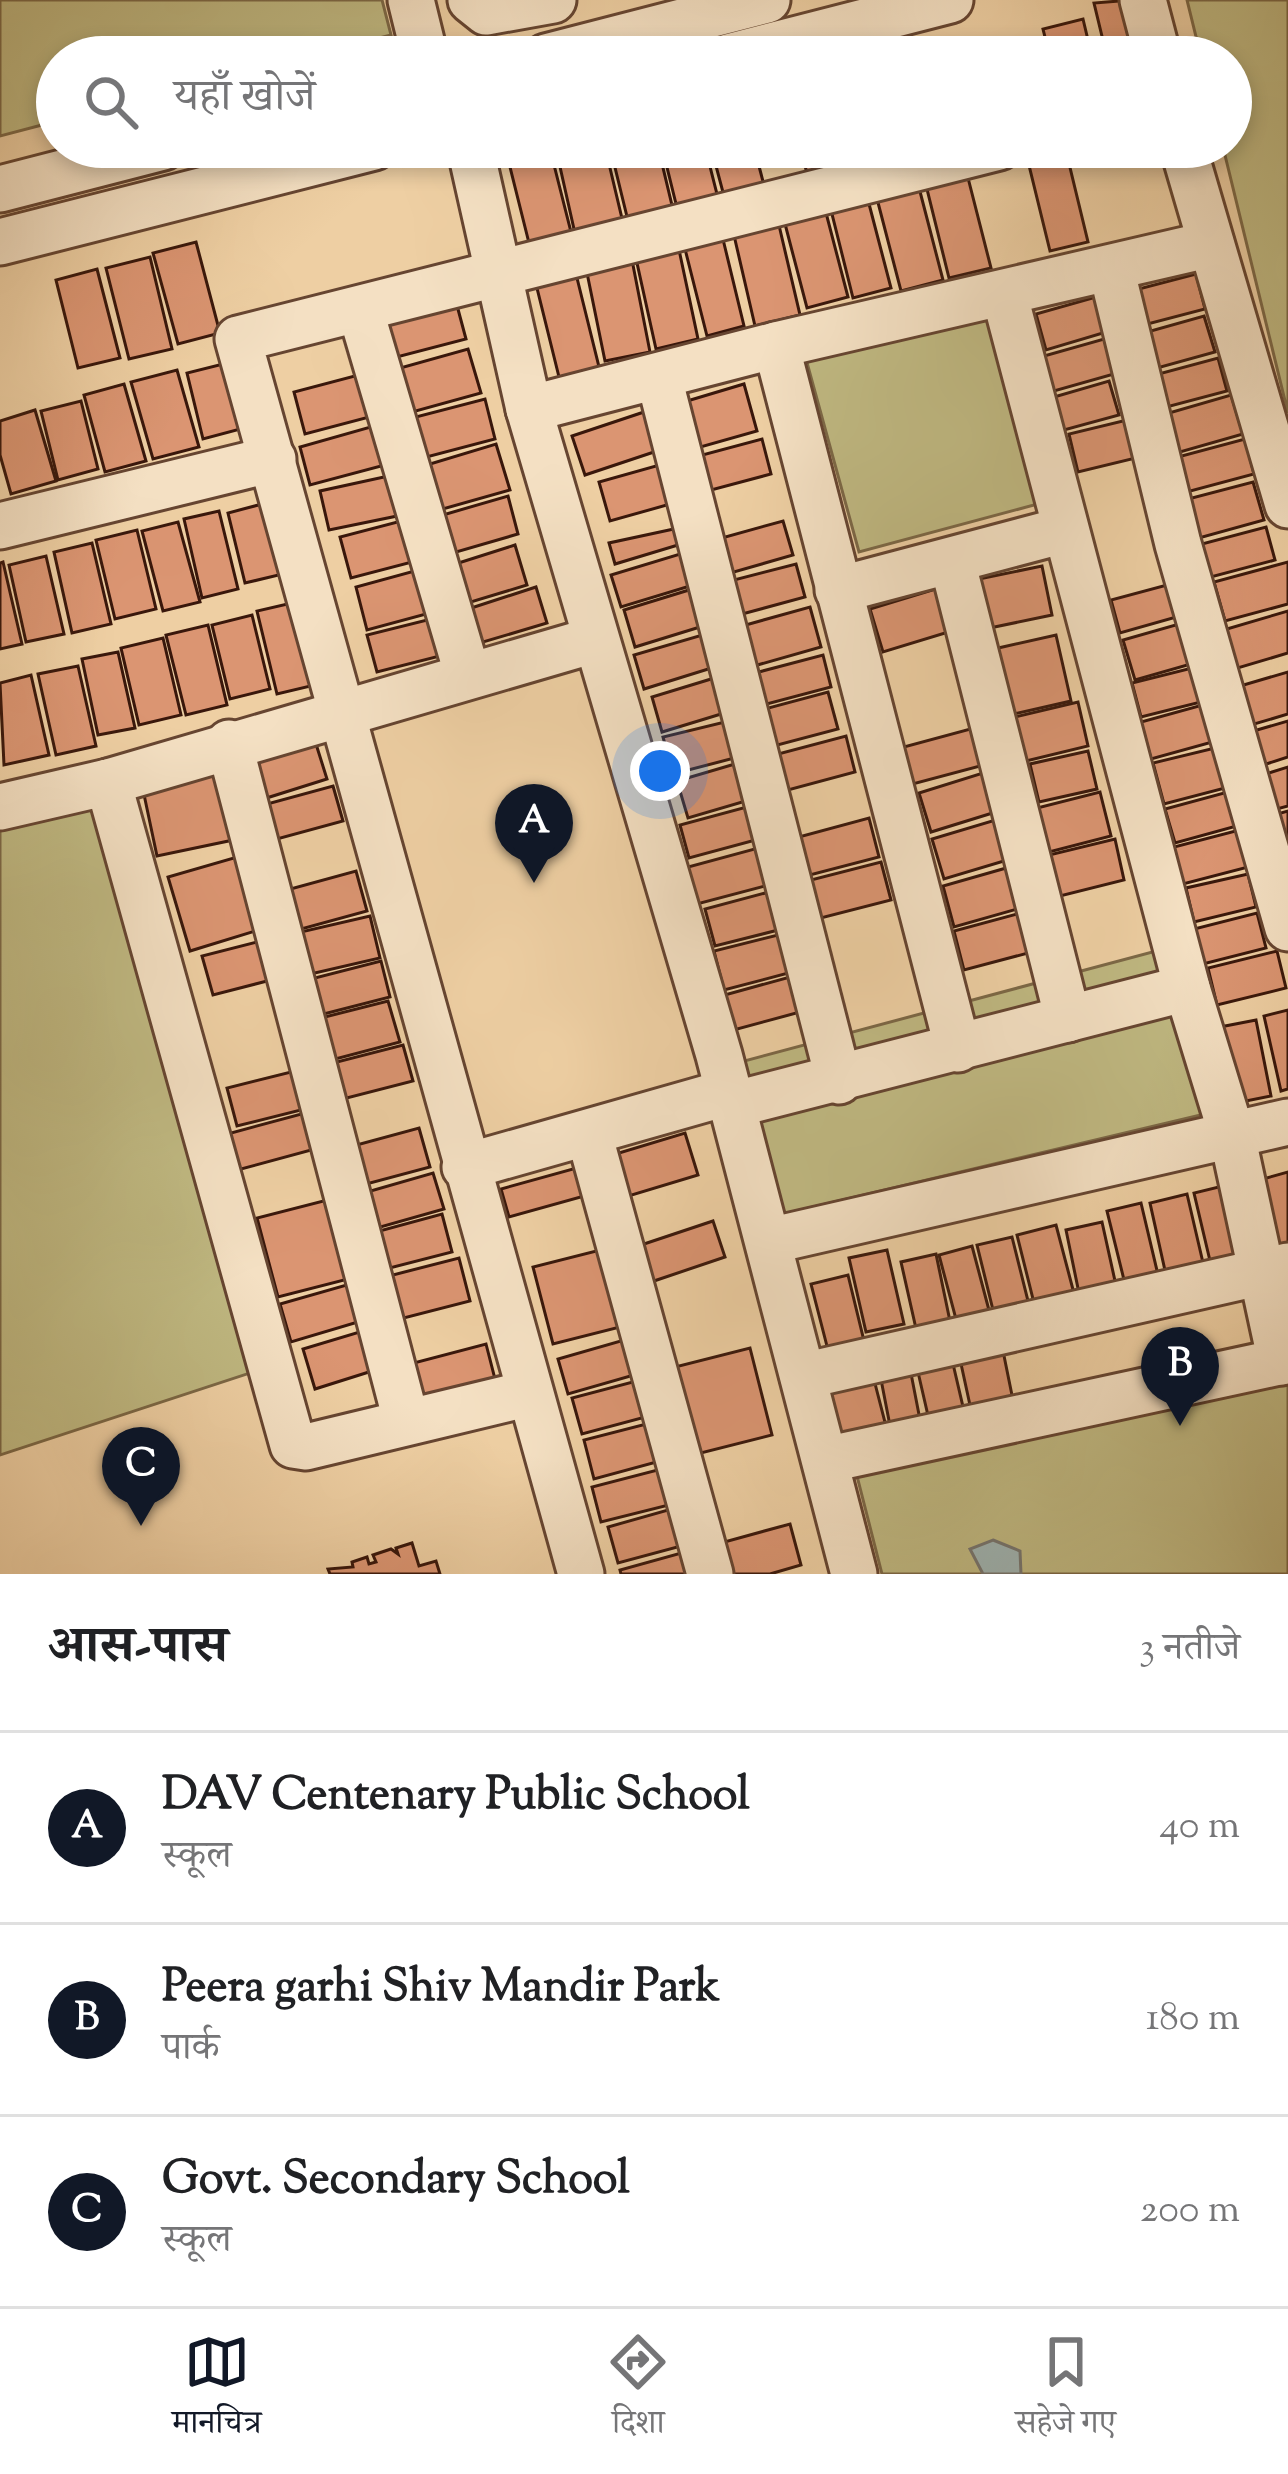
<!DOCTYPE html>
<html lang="hi">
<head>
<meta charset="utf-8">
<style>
  body { margin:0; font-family:"Sorts Mill Goudy","Noto Serif Devanagari",serif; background:#f6f6f6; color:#202124 }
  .you { position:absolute; left:660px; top:771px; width:42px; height:42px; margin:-30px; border:9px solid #fff; border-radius:50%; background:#1a73e8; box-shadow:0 0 0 18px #1a73e833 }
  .badge { display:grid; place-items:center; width:78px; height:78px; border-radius:50%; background:#111827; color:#fff; font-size:39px; font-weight:700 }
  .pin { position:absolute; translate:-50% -99px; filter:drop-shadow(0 3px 6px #0008) }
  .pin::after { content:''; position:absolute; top:63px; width:42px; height:36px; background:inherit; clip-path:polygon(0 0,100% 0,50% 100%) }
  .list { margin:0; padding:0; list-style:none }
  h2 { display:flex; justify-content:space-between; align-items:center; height:156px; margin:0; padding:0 48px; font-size:51px }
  h2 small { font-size:39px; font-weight:400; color:#757577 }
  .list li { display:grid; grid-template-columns:78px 1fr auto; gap:36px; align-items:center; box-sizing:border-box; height:192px; padding:0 48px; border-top:3px solid #e0e0e0 }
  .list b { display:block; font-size:45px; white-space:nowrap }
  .list p { margin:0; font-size:39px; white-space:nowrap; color:#757577 }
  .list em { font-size:39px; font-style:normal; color:#757577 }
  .icon { flex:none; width:66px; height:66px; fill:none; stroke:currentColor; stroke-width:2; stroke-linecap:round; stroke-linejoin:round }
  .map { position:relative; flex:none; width:1288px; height:1574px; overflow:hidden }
  .search { position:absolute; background:#fff; box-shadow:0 6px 18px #0003; left:36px; right:36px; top:36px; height:132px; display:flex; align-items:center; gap:30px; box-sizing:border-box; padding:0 42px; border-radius:66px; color:#757577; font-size:45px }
  .sheet { height:732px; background:#fff }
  nav { display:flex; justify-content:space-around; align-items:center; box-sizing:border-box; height:168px; border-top:3px solid #e0e0e0; background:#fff; font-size:33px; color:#757577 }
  nav a { display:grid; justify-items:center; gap:6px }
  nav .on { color:#111827 }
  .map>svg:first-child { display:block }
  .green { fill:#bfb881; stroke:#7c6846; stroke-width:3 }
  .water { fill:#9eb3b1; stroke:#76756f; stroke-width:3 }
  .building { fill:#db9572; stroke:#39170b; stroke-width:3 }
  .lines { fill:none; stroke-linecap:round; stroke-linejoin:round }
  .minor-casing { stroke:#664531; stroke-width:51 }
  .minor { stroke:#f4e0c3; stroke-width:45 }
</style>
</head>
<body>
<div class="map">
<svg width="1288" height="1574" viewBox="0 0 1288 1574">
  <rect width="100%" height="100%" fill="#eecfa3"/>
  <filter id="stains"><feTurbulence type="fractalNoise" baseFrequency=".00167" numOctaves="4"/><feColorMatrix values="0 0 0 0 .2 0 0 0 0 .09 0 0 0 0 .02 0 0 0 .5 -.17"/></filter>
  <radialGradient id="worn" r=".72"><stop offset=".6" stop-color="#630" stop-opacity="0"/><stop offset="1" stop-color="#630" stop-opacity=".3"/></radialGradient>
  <!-- green -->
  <g class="green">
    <polygon points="0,0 382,0 391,35 306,57 57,57 57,121 0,136"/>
    <polygon points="1187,0 1288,0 1288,413 1223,147 1231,147 1231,57 1201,57"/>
    <polygon points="1015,279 1075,494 859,552 798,330"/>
    <polygon points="96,802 262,1369 0,1455 0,822"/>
    <polygon points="1186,943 1226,1109 771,1217 733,1064"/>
    <polygon points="1288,1375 1288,1574 882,1574 857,1476"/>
  </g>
  <!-- water -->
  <polygon class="water" points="993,1540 1020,1551 1021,1574 983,1574 970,1549"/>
  <!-- building -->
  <g class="building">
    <polygon points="1132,0 1146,57 1107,57 1094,3"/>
    <polygon points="1083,19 1092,57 1050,57 1043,29"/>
    <polygon points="605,147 624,227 576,238 556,149"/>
    <polygon points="610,147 658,147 676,222 631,233"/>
    <polygon points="662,147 705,147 720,206 679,216"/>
    <polygon points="711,147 754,147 765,189 725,200"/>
    <polygon points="800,147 898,147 900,155 808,177"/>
    <polygon points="1051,147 1065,147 1088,242 1050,251 1026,153"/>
    <polygon points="551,153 573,240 531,251 509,163"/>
    <polygon points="966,170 991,268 949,278 925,181"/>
    <polygon points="917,180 943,280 901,291 875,191"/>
    <polygon points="868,200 891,288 853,298 831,210"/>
    <polygon points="825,209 848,297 807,308 784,220"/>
    <polygon points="778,221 800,315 755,326 733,231"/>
    <polygon points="721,231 744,326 707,336 683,241"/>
    <polygon points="196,242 220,333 178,344 153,253"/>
    <polygon points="678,245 698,339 656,349 635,254"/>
    <polygon points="150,257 172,349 129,359 106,268"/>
    <polygon points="632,260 650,352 605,361 586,268"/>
    <polygon points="97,269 120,358 78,368 56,280"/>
    <polygon points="576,274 600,371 560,381 536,284"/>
    <polygon points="1196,274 1205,309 1140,326 1131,291"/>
    <polygon points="1103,295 1113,330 1046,350 1036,314"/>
    <polygon points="455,298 466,339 393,358 382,317"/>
    <polygon points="1204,316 1215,352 1150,370 1140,334"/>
    <polygon points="1104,339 1114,374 1054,391 1044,356"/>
    <polygon points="468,349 481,393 405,414 393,370"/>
    <polygon points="1218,358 1227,391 1159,409 1151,376"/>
    <polygon points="231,362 248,427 203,439 187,373"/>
    <polygon points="177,370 199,447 153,459 131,382"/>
    <polygon points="366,373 377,415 305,434 294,392"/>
    <polygon points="1109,381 1119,415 1064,430 1054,397"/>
    <polygon points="124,384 146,461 105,472 84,395"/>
    <polygon points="744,384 757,431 690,450 677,404"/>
    <polygon points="1231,395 1243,434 1173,454 1162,415"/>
    <polygon points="485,399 495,439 419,459 408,419"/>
    <polygon points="81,401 98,469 58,480 41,411"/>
    <polygon points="35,410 56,481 11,494 0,455 0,421"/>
    <polygon points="644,412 657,451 585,475 572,436"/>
    <polygon points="1131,419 1140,457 1078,472 1069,434"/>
    <polygon points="374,426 385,465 310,485 300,447"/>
    <polygon points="762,439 771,474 700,493 691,458"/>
    <polygon points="1245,439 1254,474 1183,493 1174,458"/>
    <polygon points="496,444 510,490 432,512 420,467"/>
    <polygon points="670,462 681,501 610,521 599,482"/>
    <polygon points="393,475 402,515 329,530 320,491"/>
    <polygon points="1253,482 1264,520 1199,538 1188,499"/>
    <polygon points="508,496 518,534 446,555 436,517"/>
    <polygon points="266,503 283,574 245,583 228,513"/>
    <polygon points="219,511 238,589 202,598 184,519"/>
    <polygon points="405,520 416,561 351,578 340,537"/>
    <polygon points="783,521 793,555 727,574 718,539"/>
    <polygon points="178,522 200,602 163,611 142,531"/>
    <polygon points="683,527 688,542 615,564 609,543"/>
    <polygon points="1266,527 1275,560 1207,578 1198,545"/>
    <polygon points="137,530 156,609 115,619 96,540"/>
    <polygon points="92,543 111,624 72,633 54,552"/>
    <polygon points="515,545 527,585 461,605 449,566"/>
    <polygon points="680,554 690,586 621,607 611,575"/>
    <polygon points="46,556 64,634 26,642 9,565"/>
    <polygon points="3,562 22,644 0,649 0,563"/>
    <polygon points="1288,562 1288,604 1225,621 1214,582"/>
    <polygon points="796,564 805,597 735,616 726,582"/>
    <polygon points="1042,566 1052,615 985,629 974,580"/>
    <polygon points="429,567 441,610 367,630 356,587"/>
    <polygon points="1178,582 1187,614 1120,633 1111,600"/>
    <polygon points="702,586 713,623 635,647 624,610"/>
    <polygon points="536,587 547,623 473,645 462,611"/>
    <polygon points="942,587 955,630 883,652 870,609"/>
    <polygon points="296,602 315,685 277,694 257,611"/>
    <polygon points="810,607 821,647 754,666 742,626"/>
    <polygon points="1288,611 1288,653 1231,670 1220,631"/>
    <polygon points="252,615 270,689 230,699 212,625"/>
    <polygon points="431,619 440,656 377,672 367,635"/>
    <polygon points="1193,620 1205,660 1135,680 1123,640"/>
    <polygon points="208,625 227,705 186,715 166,635"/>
    <polygon points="709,633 718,666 644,689 634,655"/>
    <polygon points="1056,635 1071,701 1009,715 994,649"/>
    <polygon points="163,638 181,715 139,725 121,648"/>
    <polygon points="118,652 135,728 98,735 82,659"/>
    <polygon points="823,655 831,687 763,705 755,673"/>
    <polygon points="78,666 96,746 56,755 38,674"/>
    <polygon points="1192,668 1201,702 1141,717 1132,683"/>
    <polygon points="1288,672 1288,714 1251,725 1240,686"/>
    <polygon points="31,675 49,755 4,765 0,683"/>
    <polygon points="721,676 731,711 662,732 652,697"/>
    <polygon points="828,692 838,729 770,747 761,710"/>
    <polygon points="1078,702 1088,746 1022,762 1011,718"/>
    <polygon points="1206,704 1216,741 1151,759 1141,722"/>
    <polygon points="733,720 742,756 673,774 663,737"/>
    <polygon points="1288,721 1288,757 1260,766 1250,732"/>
    <polygon points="974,728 984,765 909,785 900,748"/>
    <polygon points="846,736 855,772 788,790 778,754"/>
    <polygon points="316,744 327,779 257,801 246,766"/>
    <polygon points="1219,747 1229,787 1164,804 1153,763"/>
    <polygon points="1088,751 1097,789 1039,802 1030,764"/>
    <polygon points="745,761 756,798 688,818 677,781"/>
    <polygon points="1288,767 1288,806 1269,811 1259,776"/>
    <polygon points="223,768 238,839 157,856 142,785"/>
    <polygon points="986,772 999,811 931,832 919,793"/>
    <polygon points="333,786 343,821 266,842 256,807"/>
    <polygon points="1235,790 1244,824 1175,843 1165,809"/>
    <polygon points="1100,792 1111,836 1049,852 1037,808"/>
    <polygon points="754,805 763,838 689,858 680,825"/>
    <polygon points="1288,811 1288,853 1274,815"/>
    <polygon points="869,818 879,857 806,876 795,838"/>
    <polygon points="1002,818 1014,858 944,879 932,839"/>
    <polygon points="1247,828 1256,865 1183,884 1174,847"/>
    <polygon points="1115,839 1124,880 1060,896 1049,855"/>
    <polygon points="766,846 776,883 697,904 688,867"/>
    <polygon points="244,855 265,928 190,951 168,877"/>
    <polygon points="881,862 891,900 813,920 803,882"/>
    <polygon points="1020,864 1031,905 954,927 943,886"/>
    <polygon points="356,871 367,911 294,931 283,891"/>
    <polygon points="1248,874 1256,907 1194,922 1186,888"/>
    <polygon points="784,888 794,926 715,946 705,909"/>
    <polygon points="1032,910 1043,949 964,970 954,931"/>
    <polygon points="1257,913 1266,948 1203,964 1194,929"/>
    <polygon points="370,916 380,958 302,976 292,934"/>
    <polygon points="786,933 796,971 724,990 714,951"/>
    <polygon points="265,940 275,979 213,995 202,956"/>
    <polygon points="1277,951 1286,988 1217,1005 1208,968"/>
    <polygon points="381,961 390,997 312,1017 303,981"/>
    <polygon points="790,977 800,1012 730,1031 721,996"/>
    <polygon points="388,1001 400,1042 324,1062 313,1020"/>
    <polygon points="1288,1010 1288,1089 1281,1091 1264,1016"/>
    <polygon points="1256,1020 1271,1096 1236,1103 1220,1027"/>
    <polygon points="403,1045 413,1081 339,1100 329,1064"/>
    <polygon points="299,1070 309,1108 237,1126 227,1088"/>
    <polygon points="305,1113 315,1149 230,1172 220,1136"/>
    <polygon points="419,1128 430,1167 359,1186 349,1147"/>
    <polygon points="685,1133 698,1175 622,1198 609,1156"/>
    <polygon points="580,1167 588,1195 509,1217 501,1189"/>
    <polygon points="1288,1172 1288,1249 1276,1252 1256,1181"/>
    <polygon points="433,1173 444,1209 377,1228 367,1192"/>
    <polygon points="1235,1183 1252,1255 1211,1265 1194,1193"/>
    <polygon points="1187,1194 1204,1267 1166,1275 1150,1203"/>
    <polygon points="335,1198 356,1277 278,1297 257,1218"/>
    <polygon points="1141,1203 1159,1279 1126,1288 1107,1211"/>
    <polygon points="442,1214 452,1252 382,1270 372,1233"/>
    <polygon points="713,1221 725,1257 648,1283 635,1247"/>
    <polygon points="1102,1222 1117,1290 1080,1298 1066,1230"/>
    <polygon points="1056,1225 1076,1301 1036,1311 1017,1235"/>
    <polygon points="1012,1237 1029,1305 994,1314 977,1245"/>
    <polygon points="972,1246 990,1314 957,1323 939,1255"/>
    <polygon points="612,1247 632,1324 553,1344 533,1267"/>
    <polygon points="887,1250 904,1324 866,1332 849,1258"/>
    <polygon points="936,1254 951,1326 917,1333 901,1262"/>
    <polygon points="459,1258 470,1301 396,1320 385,1277"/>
    <polygon points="848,1275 864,1341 828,1350 811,1284"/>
    <polygon points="357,1282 368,1319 291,1342 280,1304"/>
    <polygon points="376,1327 388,1366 315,1389 303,1349"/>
    <polygon points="638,1336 648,1371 568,1394 558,1359"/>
    <polygon points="1001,1341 1015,1410 973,1419 958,1350"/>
    <polygon points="486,1344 496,1383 416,1403 406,1365"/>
    <polygon points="750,1348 772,1435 689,1456 667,1369"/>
    <polygon points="950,1351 967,1424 932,1433 915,1359"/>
    <polygon points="908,1358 922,1430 892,1436 878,1364"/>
    <polygon points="871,1368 889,1438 844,1449 826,1379"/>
    <polygon points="644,1379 653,1415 582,1434 572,1398"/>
    <polygon points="654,1422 664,1460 594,1479 584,1440"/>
    <polygon points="669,1467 677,1503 601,1522 592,1487"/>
    <polygon points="675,1508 685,1545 618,1563 608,1527"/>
    <polygon points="790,1524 801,1565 770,1574 725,1574 717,1544"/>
    <polygon points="412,1543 419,1566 436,1561 440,1574 330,1574 328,1569 353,1567 352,1562 367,1557 369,1564 376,1562 373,1555 391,1549 398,1554 396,1548"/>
    <polygon points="692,1550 699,1574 621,1574 620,1570"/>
  </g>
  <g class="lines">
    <!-- minor casing -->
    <g class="minor-casing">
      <g id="minor">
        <polyline points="411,0 425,57"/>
        <polyline points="471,0 486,12 553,0"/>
        <polyline points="1143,0 1158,57"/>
        <polyline points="546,57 767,0"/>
        <polyline points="728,57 950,0"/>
        <polyline points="470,147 529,409 719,1055 854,1574"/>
        <polyline points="1183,147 1288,505"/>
        <polyline points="0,189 163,147"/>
        <polyline points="0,242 374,147"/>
        <polyline points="1111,268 1178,544 1288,928"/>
        <polyline points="1004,293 1187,988 1232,1135 1281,1362"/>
        <polyline points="360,309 468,676"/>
        <polyline points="776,345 958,1049"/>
        <polyline points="659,378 839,1081"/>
        <polyline points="529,409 776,345 1211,244"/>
        <polyline points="0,526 273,459"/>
        <polyline points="952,561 1068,1019"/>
        <polyline points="838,590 1064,530"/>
        <polyline points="229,743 406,1420"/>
        <polyline points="108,782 293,1445 306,1447 530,1393"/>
        <polyline points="0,807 108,782 594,640"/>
        <polyline points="732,1105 1187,988"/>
        <polyline points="589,1134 710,1574"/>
        <polyline points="465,1167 729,1092"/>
        <polyline points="769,1241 1288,1122"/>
        <polyline points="803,1376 1288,1266"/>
        <polyline points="825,1460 1288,1360"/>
        <polyline points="581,1574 238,339 999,147"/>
      </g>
    </g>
    <!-- minor -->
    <use href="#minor" class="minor"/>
  </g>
  <rect width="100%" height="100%" filter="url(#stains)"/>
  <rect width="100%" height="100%" fill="url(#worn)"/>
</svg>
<div class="you"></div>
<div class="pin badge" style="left:534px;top:883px">A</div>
<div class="pin badge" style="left:1180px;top:1426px">B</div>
<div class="pin badge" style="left:141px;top:1526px">C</div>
<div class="search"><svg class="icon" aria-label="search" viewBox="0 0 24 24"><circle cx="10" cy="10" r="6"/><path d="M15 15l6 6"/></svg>यहाँ खोजें</div>
</div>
<section class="sheet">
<h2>आस-पास<small>3 नतीजे</small></h2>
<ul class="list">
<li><span class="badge">A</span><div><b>DAV Centenary Public School</b><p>स्कूल</p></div><em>40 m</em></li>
<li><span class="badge">B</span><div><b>Peera garhi Shiv Mandir Park</b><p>पार्क</p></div><em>180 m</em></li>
<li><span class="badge">C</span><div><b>Govt. Secondary School</b><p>स्कूल</p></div><em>200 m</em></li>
</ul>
</section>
<nav>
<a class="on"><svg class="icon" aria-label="map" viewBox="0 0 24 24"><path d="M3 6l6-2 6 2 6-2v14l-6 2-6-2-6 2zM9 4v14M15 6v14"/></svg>मानचित्र</a>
<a><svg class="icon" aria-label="directions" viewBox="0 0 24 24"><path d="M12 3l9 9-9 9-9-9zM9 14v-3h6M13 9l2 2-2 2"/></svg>दिशा</a>
<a><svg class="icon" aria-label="saved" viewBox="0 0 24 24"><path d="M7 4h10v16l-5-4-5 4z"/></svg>सहेजे गए</a>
</nav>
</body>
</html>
